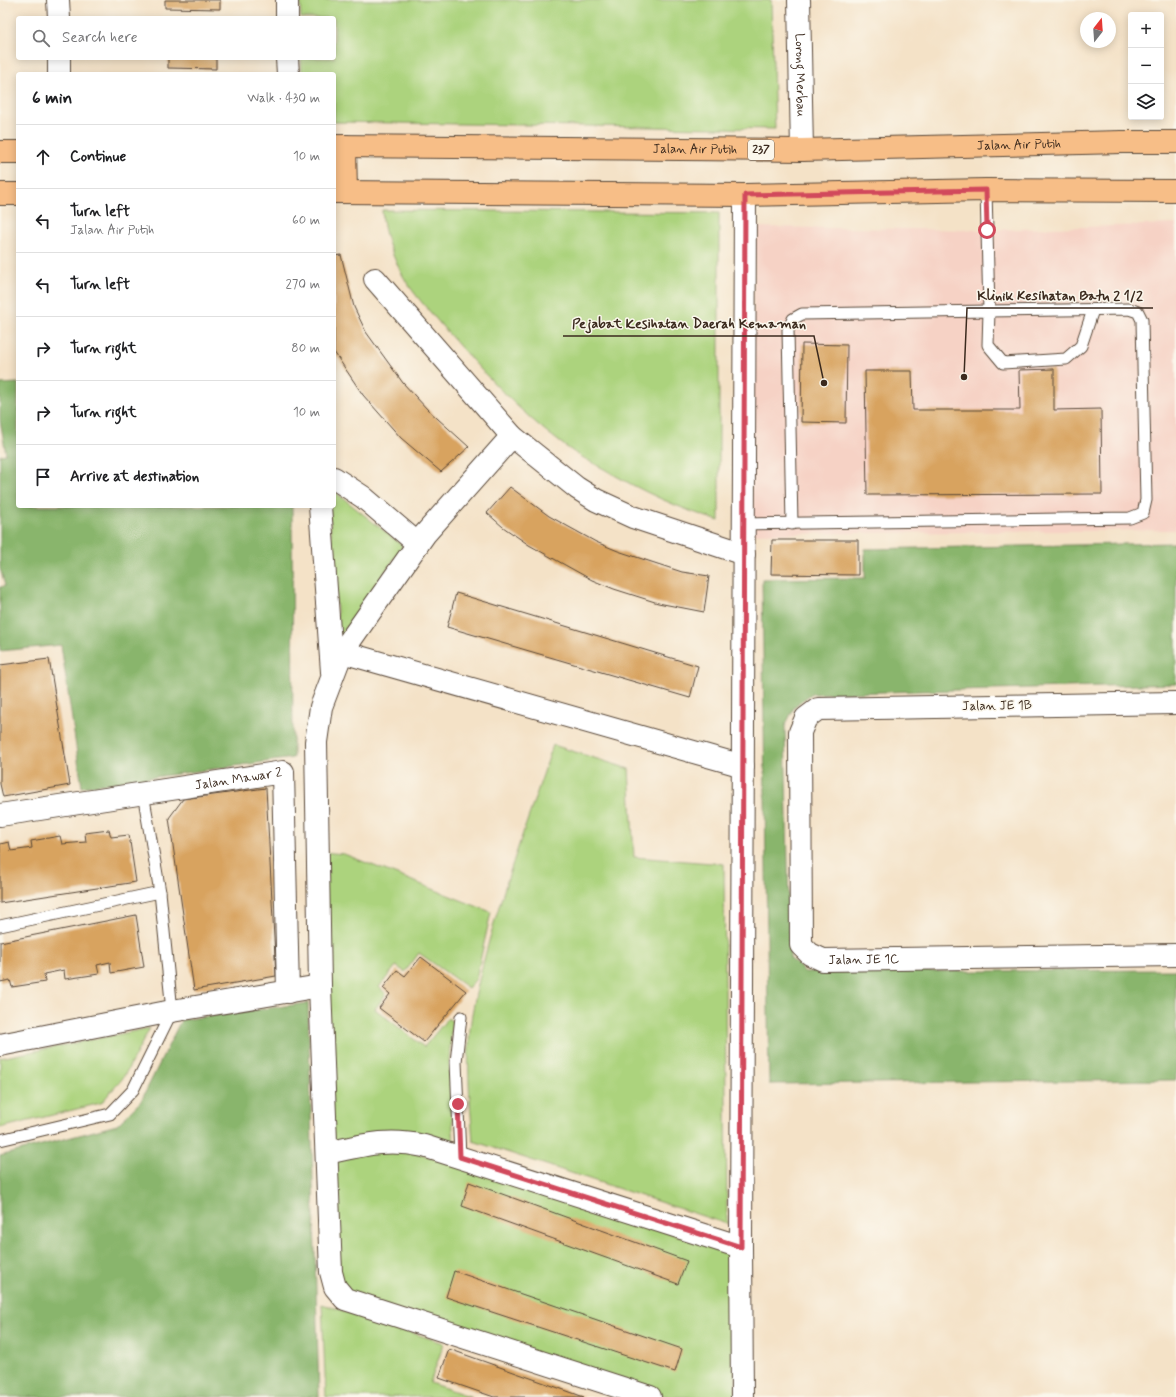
<!DOCTYPE html>
<html lang="en">
<head>
<meta charset="utf-8">
<style>
  body { margin:0; font-family:Mynerve,sans-serif; background:#f6f6f6; color:#202124 }
  .controls { position:absolute; right:12px; top:12px; display:grid; overflow:hidden; border-radius:4px; box-shadow:0 2px 10px #0003 }
  .controls button { width:36px; height:36px; display:grid; place-items:center; padding:0; border:0; border-bottom:1px solid #e0e0e0; background:#fff; color:#202124; font:20px sans-serif }
  .compass { position:absolute; left:1080px; top:12px; width:36px; height:36px; border-radius:50%; background:#fff; box-shadow:0 2px 10px #0003; rotate:17deg }
  .stop { position:absolute; width:12px; height:12px; margin:-9px; border:3px solid #d1495b; border-radius:50%; background:#fff }
  .stop.end { background:#d1495b; border-color:#fff; box-shadow:0 1px 4px #0008 }
  .list { margin:0; padding:0; list-style:none }
  h2 { display:flex; justify-content:space-between; align-items:center; height:52px; margin:0; padding:0 16px; font-size:17px }
  h2 small { font-size:13px; font-weight:400; color:#757577 }
  .list li { display:grid; grid-template-columns:26px 1fr auto; gap:12px; align-items:center; box-sizing:border-box; height:64px; padding:0 16px; border-top:1px solid #e0e0e0 }
  .list b { display:block; font-size:15px; white-space:nowrap }
  .list p { margin:0; font-size:13px; white-space:nowrap; color:#757577 }
  .list em { font-size:13px; font-style:normal; color:#757577 }
  .icon { flex:none; width:22px; height:22px; fill:none; stroke:currentColor; stroke-width:2; stroke-linecap:round; stroke-linejoin:round }
  .map { position:relative; flex:none; width:1176px; height:1397px; overflow:hidden }
  .search { position:absolute; background:#fff; box-shadow:0 2px 10px #0003; left:16px; top:16px; width:320px; height:44px; display:flex; align-items:center; gap:10px; box-sizing:border-box; padding:0 14px; border-radius:4px; color:#757577; font-size:15px }
  .panel { position:absolute; background:#fff; box-shadow:0 2px 10px #0003; left:16px; top:72px; width:320px; height:436px; border-radius:4px }
  .map>svg:first-child { display:block }
  .built { fill:#f6d2c5 }
  .green { fill:#acd37d; stroke:#747e4e }
  .forest { fill:#89b56c; stroke:#627045 }
  .building { fill:#d8a35e }
  .lines { fill:none; stroke-linecap:round; stroke-linejoin:round }
  .lane-casing { stroke:#574637; stroke-width:13 }
  .street-casing { stroke:#574637; stroke-width:24 }
  .primary-casing { stroke:#574637; stroke-width:24 }
  .lane { stroke:#fff; stroke-width:11 }
  .street { stroke:#fff; stroke-width:22 }
  .primary { stroke:#f7be87; stroke-width:22 }
  .route { stroke:#d1495b; stroke-width:5 }
  .labels { text-anchor:middle; dominant-baseline:central; stroke-width:3; stroke-linejoin:round; paint-order:stroke }
  .shield { fill:#fbf7ec; stroke:#75685c; stroke-width:1 }
  .shield-label { font-size:12px; font-weight:bold; fill:#3b2a1e }
  .street-label { font-size:13px; fill:#3b2a1e; stroke:#fbf7ec }
  .leader { fill:none; stroke:#3b2a1e; stroke-width:1.5 }
  .callout-dot { fill:#3b2a1e; stroke:#fbf7ec; stroke-width:1.5 }
  .callout-label { font-size:14px; text-anchor:middle; font-weight:bold; fill:#3b2a1e; stroke:#fbf7ec; stroke-width:3; stroke-linejoin:round; paint-order:stroke }
</style>
</head>
<body>
<div class="map">
<svg width="1176" height="1397" viewBox="0 0 1176 1397">
  <rect width="100%" height="100%" fill="#fbf7ec"/>
  <filter id="ink" filterUnits="userSpaceOnUse"><feTurbulence type="fractalNoise" baseFrequency=".025" numOctaves="2"/><feDisplacementMap in="SourceGraphic" scale="8" xChannelSelector="R" yChannelSelector="G"/><feConvolveMatrix kernelMatrix="1 2 1 2 8 2 1 2 1" color-interpolation-filters="sRGB"/></filter>
  <filter id="wash" filterUnits="userSpaceOnUse"><feTurbulence type="fractalNoise" baseFrequency=".012" numOctaves="4" result="noise"/><feDisplacementMap in="SourceGraphic" scale="16" xChannelSelector="R" yChannelSelector="G"/><feGaussianBlur stdDeviation="0.9" result="paint"/><feColorMatrix in="noise" values="0 0 0 0 0 0 0 0 0 0 0 0 0 0 0 0 0 1.4 0 .05"/><feComposite in="paint" operator="in"/></filter>
  <g filter="url(#wash)">
    <rect width="100%" height="100%" fill="#f4e2c7"/>
    <!-- built -->
    <polygon class="built" points="1176,224 1176,530 750,534 755,227 987,230"/>
    <!-- green -->
    <g class="green">
      <polygon points="300,0 771,0 775,129 334,122 334,74 302,74 301,58 334,58 334,18 301,18"/>
      <path d="M 382,210 L 719,213 L 719,521 C 678,508 641,491 604,469 C 591,462 577,455 565,446 C 519,412 479,369 442,326 C 429,310 413,294 403,276 C 392,255 383,234 382,210 Z"/>
      <polygon points="334,491 403,546 339,638 329,506 334,506"/>
      <path d="M 553,745 L 629,769 L 634,857 L 724,864 L 727,1224 L 473,1141 C 470,1099 465,1056 472,1014 C 489,922 524,833 553,745 Z"/>
      <polygon points="322,852 344,854 491,912 476,979 468,988 419,953 405,972 396,966 379,987 386,994 375,1009 424,1047 448,1018 452,1021 449,1061 454,1147 333,1145"/>
      <polygon points="150,1028 123,1078 101,1103 0,1128 0,1058"/>
      <polygon points="405,1149 734,1253 736,1397 669,1397 350,1294 340,1283 335,1157"/>
      <polygon points="322,1304 444,1343 430,1383 472,1397 326,1397"/>
    </g>
    <!-- forest -->
    <g class="forest">
      <polygon points="18,383 18,506 292,506 293,758 82,787 61,645 0,651 0,587 5,586 0,568 0,455 6,454 0,420 0,384"/>
      <polygon points="1176,543 1176,684 811,694 795,706 785,726 790,958 805,972 1176,970 1176,1080 769,1084 762,579 865,578 865,549"/>
      <polygon points="308,1003 319,1397 0,1397 0,1156 117,1125 141,1101 181,1020"/>
    </g>
    <g id="blocks">
      <!-- building -->
      <g class="building">
        <polygon points="165,0 220,0 220,9 165,8"/>
        <polygon points="168,58 216,58 216,69 168,68"/>
        <polygon points="341,255 354,307 366,332 403,383 427,409 469,447 441,472 401,438 363,395 334,352 334,256"/>
        <polygon points="802,344 847,345 846,423 801,422"/>
        <polygon points="1054,369 1054,410 1101,409 1102,494 867,495 865,371 912,371 913,410 1020,410 1019,370"/>
        <polygon points="510,487 549,516 596,542 618,551 682,572 709,576 704,612 658,603 614,589 592,580 529,545 503,527 487,513"/>
        <polygon points="772,540 858,540 858,575 771,574"/>
        <polygon points="456,593 698,666 690,698 447,627"/>
        <polygon points="49,659 70,785 3,797 0,784 0,665"/>
        <polygon points="266,788 276,976 194,990 169,818 183,799"/>
        <polygon points="109,830 111,837 129,835 136,882 0,903 0,844 9,842 11,851 32,848 31,841 60,836 62,844 86,842 85,833"/>
        <polygon points="136,915 144,967 111,973 110,962 97,965 99,974 65,979 64,970 44,974 45,982 12,987 10,980 0,982 0,942"/>
        <polygon points="421,957 466,991 424,1042 379,1008 390,994 383,988 397,970 405,976"/>
        <polygon points="469,1182 687,1261 678,1284 462,1206"/>
        <polygon points="454,1271 682,1349 675,1372 446,1297"/>
        <polygon points="449,1349 584,1397 494,1397 439,1378"/>
      </g>
    </g>
  </g>
  <g filter="url(#ink)">
    <use href="#blocks" fill-opacity="0" stroke="#574637" stroke-width="1"/>
    <g class="lines">
      <!-- lane casing -->
      <g class="lane-casing">
        <g id="lane">
          <polyline points="744,524 1130,518 1143,513 1146,500 1142,320 1138,312 1129,309 989,311 986,190"/>
          <polyline points="792,524 788,330 793,319 802,314 989,311 988,345 1003,363 1066,359 1081,346 1093,310"/>
          <polyline points="0,926 160,892"/>
          <polyline points="0,1140 110,1114 133,1090 172,1011 160,892 143,793"/>
          <polyline points="460,1157 456,1062 461,1017"/>
        </g>
      </g>
      <!-- street casing -->
      <g class="street-casing">
        <g id="street">
          <polyline points="58,0 59,18"/>
          <polyline points="287,0 287,18"/>
          <path id="s1" d="M 799,0 L 802,150"/>
          <polyline points="59,58 59,74"/>
          <polyline points="287,58 288,74"/>
          <polyline points="375,279 512,436 577,488 596,500 633,517 744,554"/>
          <polyline points="512,436 425,534 342,652 321,707 316,742 320,986 331,1272 335,1287 345,1299 650,1397"/>
          <polyline points="334,478 363,497 418,544"/>
          <polyline points="320,506 332,672"/>
          <polyline points="342,652 743,766"/>
          <path id="s2" d="M 1176,703 L 818,709 L 806,718 L 800,732 L 801,945 L 810,954 L 823,960 L 1176,955"/>
          <path id="s3" d="M 0,815 L 283,772 L 288,992"/>
          <polyline points="0,1045 172,1011 320,986"/>
          <path d="M 327,1153 C 364,1145 387,1138 424,1146 L 741,1247 L 742,1397"/>
          <polyline points="741,1247 745,195"/>
        </g>
      </g>
      <!-- primary casing -->
      <g class="primary-casing">
        <g id="primary">
          <path id="s4" d="M 334,146 L 802,150 L 1122,142 L 1176,142"/>
          <polyline points="345,146 346,192"/>
          <polyline points="0,152 18,152"/>
          <polyline points="334,192 745,195 986,190 1176,191"/>
          <polyline points="0,194 18,194"/>
        </g>
      </g>
      <!-- lane -->
      <use href="#lane" class="lane"/>
      <!-- street -->
      <use href="#street" class="street"/>
      <!-- primary -->
      <use href="#primary" class="primary"/>
    </g>
  </g>
  <g class="lines" filter="url(#ink)">
    <!-- route -->
    <polyline class="route" points="458,1104 460,1157 741,1247 745,195 986,190 987,230"/>
  </g>
  <g class="labels">
    <!-- shield labels -->
    <rect class="shield" x="748" y="140" width="26" height="20" rx="3"/>
    <g class="shield-label">
      <text x="761" y="150">237</text>
    </g>
    <!-- street labels -->
    <g class="street-label">
      <text stroke="none"><textPath href="#s1" startOffset="75">Lorong Merbau</textPath></text>
      <text stroke="none"><textPath href="#s4" startOffset="685">Jalan Air Putih</textPath></text>
      <text stroke="none"><textPath href="#s4" startOffset="361">Jalan Air Putih</textPath></text>
      <text transform="translate(997 706) rotate(-1)">Jalan JE 1B</text>
      <text stroke="none"><textPath href="#s3" startOffset="241">Jalan Mawar 2</textPath></text>
      <text stroke="none"><textPath href="#s2" startOffset="669">Jalan JE 1C</textPath></text>
    </g>
  </g>
  <!-- callouts -->
  <path class="leader" d="M964 377L967 308H1153M824 383L814 336H563"/>
  <g class="callout-dot">
    <circle cx="964" cy="377" r="4"/>
    <circle cx="824" cy="383" r="4"/>
  </g>
  <g class="callout-label">
    <text x="1060" y="300">Klinik Kesihatan Batu 2 1/2</text>
    <text x="689" y="328">Pejabat Kesihatan Daerah Kemaman</text>
  </g>
</svg>
<div class="controls">
<button>+</button>
<button>−</button>
<button><svg class="icon" aria-label="layers" viewBox="0 0 24 24"><path d="M12 4l9 5-9 5-9-5zM3 14l9 5 9-5"/></svg></button>
</div>
<svg class="compass" viewBox="-18 -18 36 36"><path d="M0-13l5 13h-10z" fill="#e53935"/><path d="M0 13l5-13h-10z" fill="#757577"/></svg>
<div class="stop" style="left:987px;top:230px"></div>
<div class="stop end" style="left:458px;top:1104px"></div>
<div class="search"><svg class="icon" aria-label="search" viewBox="0 0 24 24"><circle cx="10" cy="10" r="6"/><path d="M15 15l6 6"/></svg>Search here</div>
<section class="panel">
<h2>6 min<small>Walk · 430 m</small></h2>
<ul class="list">
<li><svg class="icon" aria-label="ahead" viewBox="0 0 24 24"><path d="M12 20V5M6 11l6-6 6 6"/></svg><div><b>Continue</b></div><em>10 m</em></li>
<li><svg class="icon" aria-label="left" viewBox="0 0 24 24"><path d="M17 20v-9H6M10 6l-5 5 5 5"/></svg><div><b>Turn left</b><p>Jalan Air Putih</p></div><em>60 m</em></li>
<li><svg class="icon" aria-label="left" viewBox="0 0 24 24"><path d="M17 20v-9H6M10 6l-5 5 5 5"/></svg><div><b>Turn left</b></div><em>270 m</em></li>
<li><svg class="icon" aria-label="right" viewBox="0 0 24 24"><path d="M7 20v-9h11M14 6l5 5-5 5"/></svg><div><b>Turn right</b></div><em>80 m</em></li>
<li><svg class="icon" aria-label="right" viewBox="0 0 24 24"><path d="M7 20v-9h11M14 6l5 5-5 5"/></svg><div><b>Turn right</b></div><em>10 m</em></li>
<li><svg class="icon" aria-label="arrive" viewBox="0 0 24 24"><path d="M6 21V4h12l-3 4 3 4H6"/></svg><div><b>Arrive at destination</b></div></li>
</ul>
</section>
</div>
</body>
</html>
